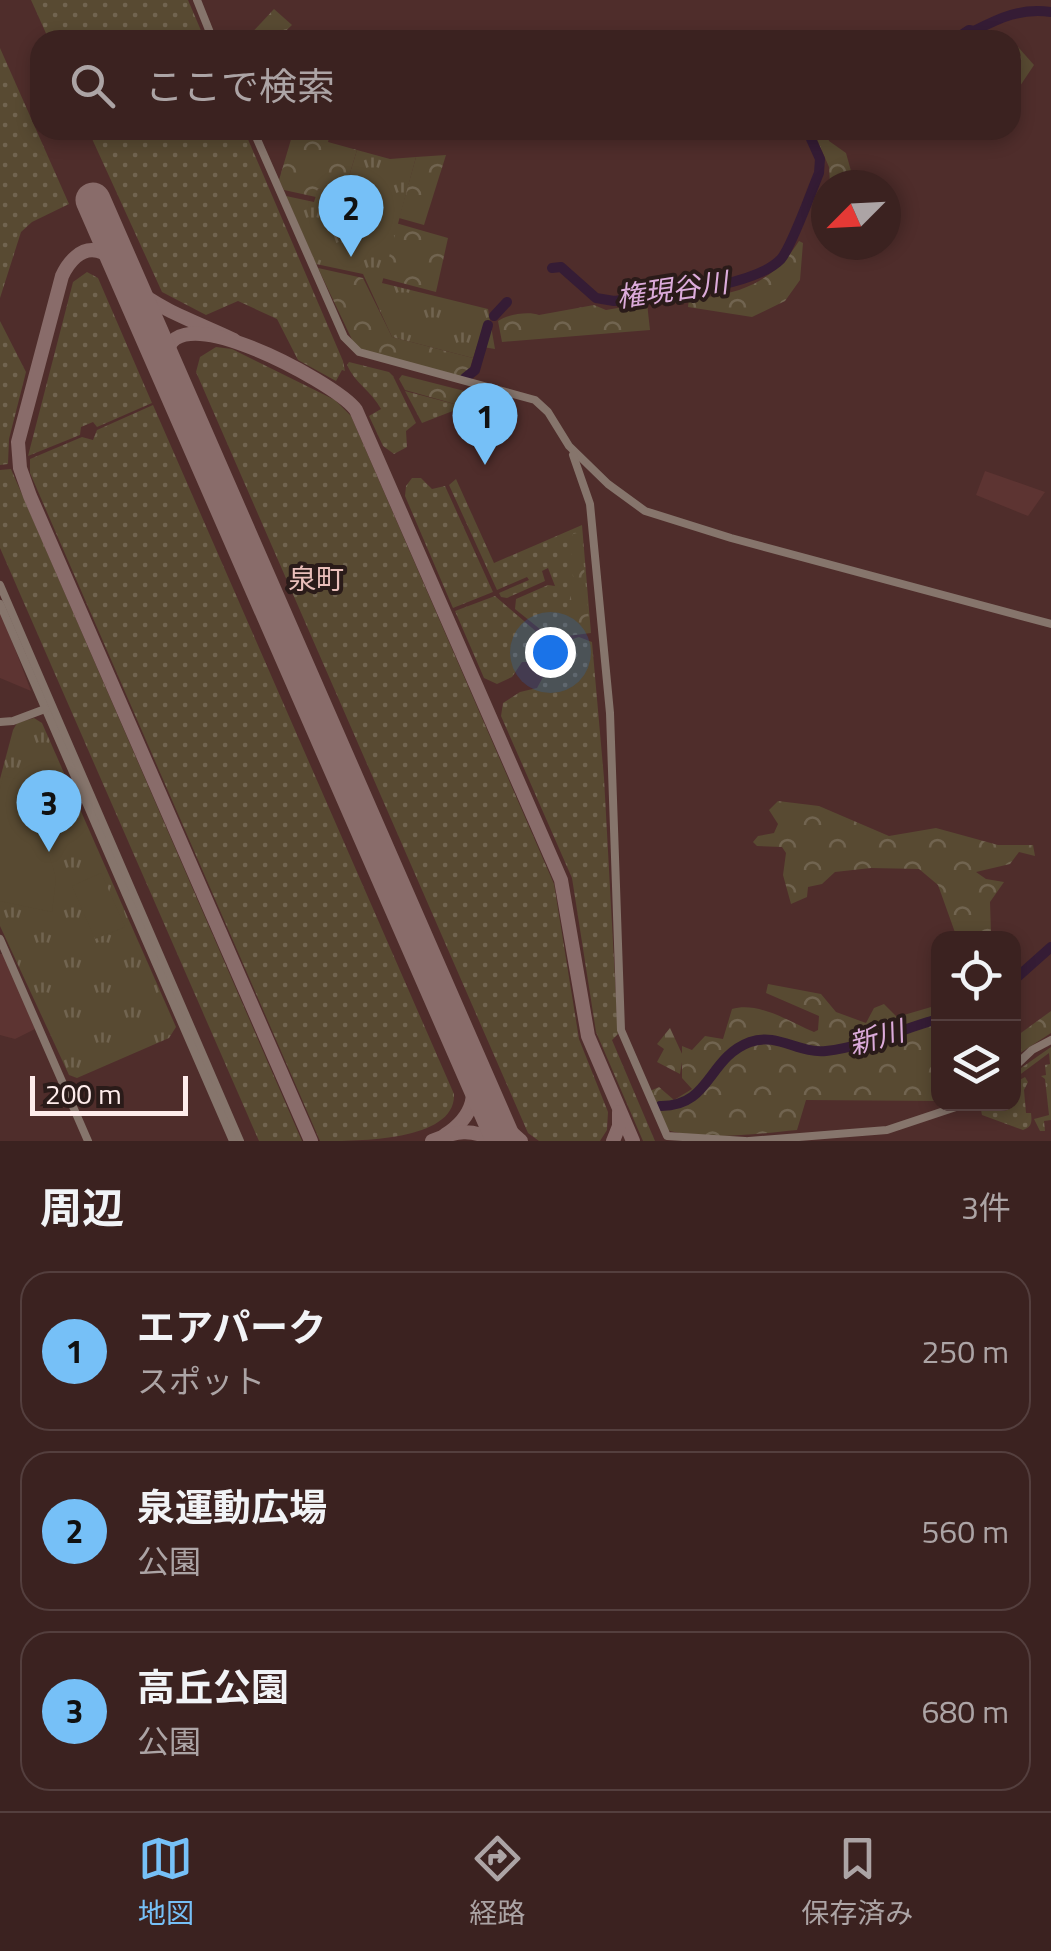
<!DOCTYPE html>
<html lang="ja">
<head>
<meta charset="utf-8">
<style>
  body { margin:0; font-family:"Titillium Web","Noto Sans JP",sans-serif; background:#422a29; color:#f1f3f6 }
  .controls { position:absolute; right:30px; bottom:30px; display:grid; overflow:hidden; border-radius:20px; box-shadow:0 5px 15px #0003 }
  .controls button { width:90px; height:90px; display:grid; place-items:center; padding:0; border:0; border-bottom:2px solid #543f3e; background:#3b2220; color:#f1f3f6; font:50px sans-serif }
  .compass { position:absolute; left:811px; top:170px; width:90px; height:90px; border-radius:50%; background:#3b2220; box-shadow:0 5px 15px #0003; rotate:246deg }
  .scale { position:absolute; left:30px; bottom:25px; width:158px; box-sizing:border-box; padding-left:10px; border:5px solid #feeceb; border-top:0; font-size:28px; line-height:35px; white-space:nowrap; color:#feeceb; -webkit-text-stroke:8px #2a1b19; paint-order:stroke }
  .you { position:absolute; left:550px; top:652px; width:35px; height:35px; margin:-25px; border:8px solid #fff; border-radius:50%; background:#1a73e8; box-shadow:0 0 0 15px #1a73e833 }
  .badge { display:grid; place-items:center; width:65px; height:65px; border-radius:50%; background:#76c0f7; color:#111; font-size:32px; font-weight:700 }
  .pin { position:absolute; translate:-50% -82px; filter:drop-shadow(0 2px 5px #0008) }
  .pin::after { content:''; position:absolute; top:52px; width:35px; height:30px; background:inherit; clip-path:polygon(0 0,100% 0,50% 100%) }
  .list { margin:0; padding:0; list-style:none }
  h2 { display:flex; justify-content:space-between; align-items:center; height:130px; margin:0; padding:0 40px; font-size:42px }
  h2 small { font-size:32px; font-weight:400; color:#aca4a5 }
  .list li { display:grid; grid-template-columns:65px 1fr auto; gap:30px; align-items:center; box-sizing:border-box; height:160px; margin:0 20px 20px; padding:0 20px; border:2px solid #543f3e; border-radius:30px }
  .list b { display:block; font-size:38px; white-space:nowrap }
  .list p { margin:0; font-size:32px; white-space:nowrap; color:#aca4a5 }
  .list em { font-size:32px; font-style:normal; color:#aca4a5 }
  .icon { flex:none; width:55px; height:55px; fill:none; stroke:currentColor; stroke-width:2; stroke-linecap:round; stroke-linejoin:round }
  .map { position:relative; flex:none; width:1051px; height:1141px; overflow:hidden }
  .search { position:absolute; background:#3b2220; box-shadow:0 5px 15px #0003; left:30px; right:30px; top:30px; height:110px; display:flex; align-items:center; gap:25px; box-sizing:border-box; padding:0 35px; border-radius:30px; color:#aca4a5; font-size:38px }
  .sheet { height:670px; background:#3b2220 }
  nav { display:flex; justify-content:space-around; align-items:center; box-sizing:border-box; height:140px; border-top:2px solid #543f3e; background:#3b2220; font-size:28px; color:#aca4a5 }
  nav a { display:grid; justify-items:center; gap:5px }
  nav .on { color:#76c0f7 }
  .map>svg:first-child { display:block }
  .built { fill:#5d3432 }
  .grass { fill:url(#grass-dots) }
  .forest { fill:url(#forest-crowns) }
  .cemetery { fill:url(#cemetery-stones) }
  .park { fill:url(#park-tufts) }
  .pitch { fill:#584a32 }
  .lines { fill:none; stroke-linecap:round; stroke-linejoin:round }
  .river { stroke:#351c35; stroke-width:10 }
  .taxiway { stroke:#896c6a; stroke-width:14 }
  .runway { stroke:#896c6a; stroke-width:35 }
  .minor { stroke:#86756c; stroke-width:8 }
  .labels { text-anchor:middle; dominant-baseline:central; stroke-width:8; stroke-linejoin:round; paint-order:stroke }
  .water-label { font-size:28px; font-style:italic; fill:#dcabdb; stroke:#2a1b19 }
  .neighbourhood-label { font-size:28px; fill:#eabfbb; stroke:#2a1b19 }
</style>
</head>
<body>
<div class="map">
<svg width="1051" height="1141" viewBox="0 0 1051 1141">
  <defs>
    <pattern id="grass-dots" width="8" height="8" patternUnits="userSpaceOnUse" patternTransform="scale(2.5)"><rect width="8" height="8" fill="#584a32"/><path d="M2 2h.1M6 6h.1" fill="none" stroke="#716450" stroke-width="1.8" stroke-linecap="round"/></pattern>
    <pattern id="forest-crowns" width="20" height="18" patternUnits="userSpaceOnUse" patternTransform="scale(2.5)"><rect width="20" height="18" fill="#584a32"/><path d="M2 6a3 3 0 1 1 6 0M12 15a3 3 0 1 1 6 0" fill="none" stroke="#716450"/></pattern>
    <pattern id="cemetery-stones" width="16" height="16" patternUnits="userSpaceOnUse" patternTransform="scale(2.5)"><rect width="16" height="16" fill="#584a32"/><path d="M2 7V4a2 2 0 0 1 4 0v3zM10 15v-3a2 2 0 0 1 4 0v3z" fill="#716450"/></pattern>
    <pattern id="park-tufts" width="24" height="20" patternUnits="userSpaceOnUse" patternTransform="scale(2.5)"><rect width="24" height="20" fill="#584a32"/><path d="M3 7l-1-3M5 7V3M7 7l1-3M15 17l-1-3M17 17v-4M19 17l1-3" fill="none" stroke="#716450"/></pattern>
  </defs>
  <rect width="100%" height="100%" fill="#4f2d2b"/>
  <!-- built -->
  <g class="built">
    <polygon points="985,471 1045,492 1028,516 976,495"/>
    <polygon points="0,611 1,612 31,691 0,678"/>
    <polygon points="0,954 4,954 35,1029 15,1039 0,1035"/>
  </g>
  <!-- grass -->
  <g class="grass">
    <polygon points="31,0 188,0 205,40 49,40"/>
    <polygon points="0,48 69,204 32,222 21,232 0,298"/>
    <polygon points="88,130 244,130 343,361 345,371 342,370 336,381 298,360 277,319 238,301 206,315 162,292"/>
    <polygon points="87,272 98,278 152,403 97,427 93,422 81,427 80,435 28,456 73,282"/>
    <polygon points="0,321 26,372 9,439 8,464 0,465"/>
    <polygon points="216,347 232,349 335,400 351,416 554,884 579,1039 608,1112 607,1130 600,1141 539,1141 528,1133 196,372 200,357"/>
    <path d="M 349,362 L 389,372 L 393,376 L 416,423 L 406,431 L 407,447 L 394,454 L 383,446 L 369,416 L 381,409 C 372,392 354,382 347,365 Z"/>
    <polygon points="405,391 462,406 486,398 422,423"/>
    <path d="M 153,405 L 454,1094 C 456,1141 359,1141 320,1141 L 30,473 L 30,459 L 82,437 L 93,440 L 97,430 Z"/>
    <polygon points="11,469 302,1141 259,1141 0,548 0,470"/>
    <polygon points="412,478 421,478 432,489 445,486 493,592 453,608 405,496 406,486"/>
    <polygon points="456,479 494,563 582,525 591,633 551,638 515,609 516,599 548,585 555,586 548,568 542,571 545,581 507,598 501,597 499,593 529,580 527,577 497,590 449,485"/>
    <polygon points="495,596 546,640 559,641 564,646 562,652 540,667 533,662 522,662 512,677 497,684 484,678 455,611"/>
    <polygon points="579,637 592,642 604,778 618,1034 612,1040 655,1141 643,1141 596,1032 572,878 501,716 503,703 520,692 537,688 543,677 542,669 565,654 567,641"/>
    <polygon points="1051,1047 1051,1120 1044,1121 1045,1131 1040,1131 1034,1119 1049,1115 1045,1079 1041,1076 1046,1075 1045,1065 1050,1064 1049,1053 1014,1079 1014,1073"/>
    <path d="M 1025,1077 L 1028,1082 L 1024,1090 L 1026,1113 L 1031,1113 C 1032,1122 1032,1127 1023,1130 L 982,1115 L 981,1110 L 975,1105 L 980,1104 L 987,1108 L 991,1104 L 1014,1104 L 1014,1083 Z"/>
  </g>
  <!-- forest -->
  <g class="forest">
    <polygon points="274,9 292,25 276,40 245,40"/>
    <polygon points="1018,47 1034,65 1014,95 1011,95 1011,47"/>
    <polygon points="281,130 291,130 293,135 303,138 306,130 331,130 328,142 357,150 343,196 318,189 316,197 284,190 279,180 292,136"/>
    <polygon points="813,130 825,130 829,141 846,153 851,171 847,183 830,185 829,167"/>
    <polygon points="446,155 424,225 399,218 416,157"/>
    <polygon points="347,209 448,238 436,292 375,276"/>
    <path d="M 799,241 L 803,243 L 800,280 L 785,301 L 752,317 L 688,307 L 689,299 C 738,295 772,284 799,241 Z"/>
    <polygon points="318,268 363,278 392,337 473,358 470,368 461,377 365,352 355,346"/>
    <path d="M 647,303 L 650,330 L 502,342 L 498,321 C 508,314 529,311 539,315 L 594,305 L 606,310 Z"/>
    <polygon points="402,375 484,396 462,406 405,390 399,379"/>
    <polygon points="577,533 581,536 590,631 572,630 568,607 574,582 571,561 573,534"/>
    <polygon points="778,801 819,806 889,836 936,828 998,845 1033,845 1035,856 1019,852 1010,864 976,872 986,879 1004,882 990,902 991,934 979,938 957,938 938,885 919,869 871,868 835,872 822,884 808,887 807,897 791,904 783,875 786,853 782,847 757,846 753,842 758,836 774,833 778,824 769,810"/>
    <path d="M 768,984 L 821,994 L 836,1012 L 866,1023 L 874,1008 L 884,1004 L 897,1017 L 938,1005 L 938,1101 L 806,1100 L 797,1130 C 756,1134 706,1141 666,1130 L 650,1091 L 659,1087 L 674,1100 L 692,1089 L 682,1078 L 682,1046 L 692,1050 L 705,1036 L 723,1039 L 732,1009 C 758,1001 790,1022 814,1032 L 818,1030 L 819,1016 L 766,993 Z"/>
    <polygon points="1051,1011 1051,1033 1014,1057 1014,1038"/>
  </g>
  <!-- cemetery -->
  <polygon class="cemetery" points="670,1028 683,1056 680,1074 657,1062 664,1049 657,1044"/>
  <!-- park -->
  <g class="park">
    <polygon points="357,150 390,159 416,157 382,283 488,309 495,349 477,346 473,358 392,337 363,274 316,264 286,196 314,202 318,189 343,196"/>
    <polygon points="34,718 42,723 176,1027 169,1038 77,1078 69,1075 0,926 0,779 13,730 17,723"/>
  </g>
  <!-- pitch -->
  <g class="pitch">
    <polygon points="3,776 64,789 48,851 56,878 52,912 0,901 0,789"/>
    <polygon points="101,873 125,927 95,939 72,886"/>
  </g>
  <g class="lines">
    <!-- river -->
    <g class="river">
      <path d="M 962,40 L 963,34 L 969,30 L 974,31 C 1001,17 1021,8 1051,12"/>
      <path d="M 552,268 L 561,267 L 596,298 L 614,301 C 654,295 754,288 781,259 C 792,246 811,192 819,173 L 820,159 L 807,130"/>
      <polyline points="494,316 507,302"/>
      <polyline points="465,378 475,370 488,325"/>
      <polyline points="1014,980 1051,947"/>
      <path d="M 660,1106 C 711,1107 707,1058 750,1042 C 777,1032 799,1054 826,1051 C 864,1047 902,1029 938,1019"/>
    </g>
    <!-- taxiway -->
    <g class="taxiway">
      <path d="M 234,340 C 206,326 159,310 136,289 C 123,277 116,256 98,251 C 81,246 68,263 62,276 L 18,442 L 20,468 L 30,496 L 311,1141"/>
      <path d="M 169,373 C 144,278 336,382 356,410 L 561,880 L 588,1036 L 633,1141"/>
      <polyline points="487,1102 501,1123 521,1141"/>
      <path d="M 445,1135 C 475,1116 478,1093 469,1061"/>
      <path d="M 432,1141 C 455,1131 472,1128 495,1141"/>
      <polyline points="613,1141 619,1126 619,1112"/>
    </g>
    <!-- runway -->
    <polyline class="runway" points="93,200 504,1141"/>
    <!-- minor -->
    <g class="minor">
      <polyline points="197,0 213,40"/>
      <polyline points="253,130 344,337 359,352 535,400 548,412 569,446 608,484 645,511 731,538 1051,624"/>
      <polyline points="573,455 590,504 610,713 621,1030 667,1136 745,1141"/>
      <polyline points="0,585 240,1141"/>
      <polyline points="0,604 233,1141"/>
      <polyline points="0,722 13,721 45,709"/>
      <polyline points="0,939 88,1141"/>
      <polyline points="1014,1067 1032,1050 1051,1040"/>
      <polyline points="749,1141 887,1130 965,1104"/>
    </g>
  </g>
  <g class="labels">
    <!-- water labels -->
    <g class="water-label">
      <text transform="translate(672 289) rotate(-8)">権現谷川</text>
      <text transform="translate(876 1037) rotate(-16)">新川</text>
    </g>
    <!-- neighbourhood labels -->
    <g class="neighbourhood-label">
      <text x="316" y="578">泉町</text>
    </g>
  </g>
</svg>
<div class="controls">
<button><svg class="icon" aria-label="locate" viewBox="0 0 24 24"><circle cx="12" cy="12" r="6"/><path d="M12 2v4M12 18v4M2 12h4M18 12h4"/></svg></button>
<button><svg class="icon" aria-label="layers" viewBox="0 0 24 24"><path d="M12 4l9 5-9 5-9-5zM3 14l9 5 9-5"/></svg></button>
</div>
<svg class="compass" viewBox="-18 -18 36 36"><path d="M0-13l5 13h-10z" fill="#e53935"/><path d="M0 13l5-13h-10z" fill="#aca4a5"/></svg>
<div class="scale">200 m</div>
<div class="you"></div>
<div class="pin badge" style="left:485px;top:465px">1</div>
<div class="pin badge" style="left:351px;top:257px">2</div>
<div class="pin badge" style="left:49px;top:852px">3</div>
<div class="search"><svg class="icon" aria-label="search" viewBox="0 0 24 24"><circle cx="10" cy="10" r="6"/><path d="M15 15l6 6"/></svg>ここで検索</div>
</div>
<section class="sheet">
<h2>周辺<small>3件</small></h2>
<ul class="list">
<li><span class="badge">1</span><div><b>エアパーク</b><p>スポット</p></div><em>250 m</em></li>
<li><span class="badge">2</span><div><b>泉運動広場</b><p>公園</p></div><em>560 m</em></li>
<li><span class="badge">3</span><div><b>高丘公園</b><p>公園</p></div><em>680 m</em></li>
</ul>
</section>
<nav>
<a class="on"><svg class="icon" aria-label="map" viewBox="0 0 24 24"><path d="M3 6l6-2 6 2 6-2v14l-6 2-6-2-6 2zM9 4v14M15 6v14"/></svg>地図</a>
<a><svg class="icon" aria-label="directions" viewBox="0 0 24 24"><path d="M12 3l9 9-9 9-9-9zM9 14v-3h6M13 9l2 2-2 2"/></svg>経路</a>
<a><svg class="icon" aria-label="saved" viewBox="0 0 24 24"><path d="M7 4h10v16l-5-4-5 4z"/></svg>保存済み</a>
</nav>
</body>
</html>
